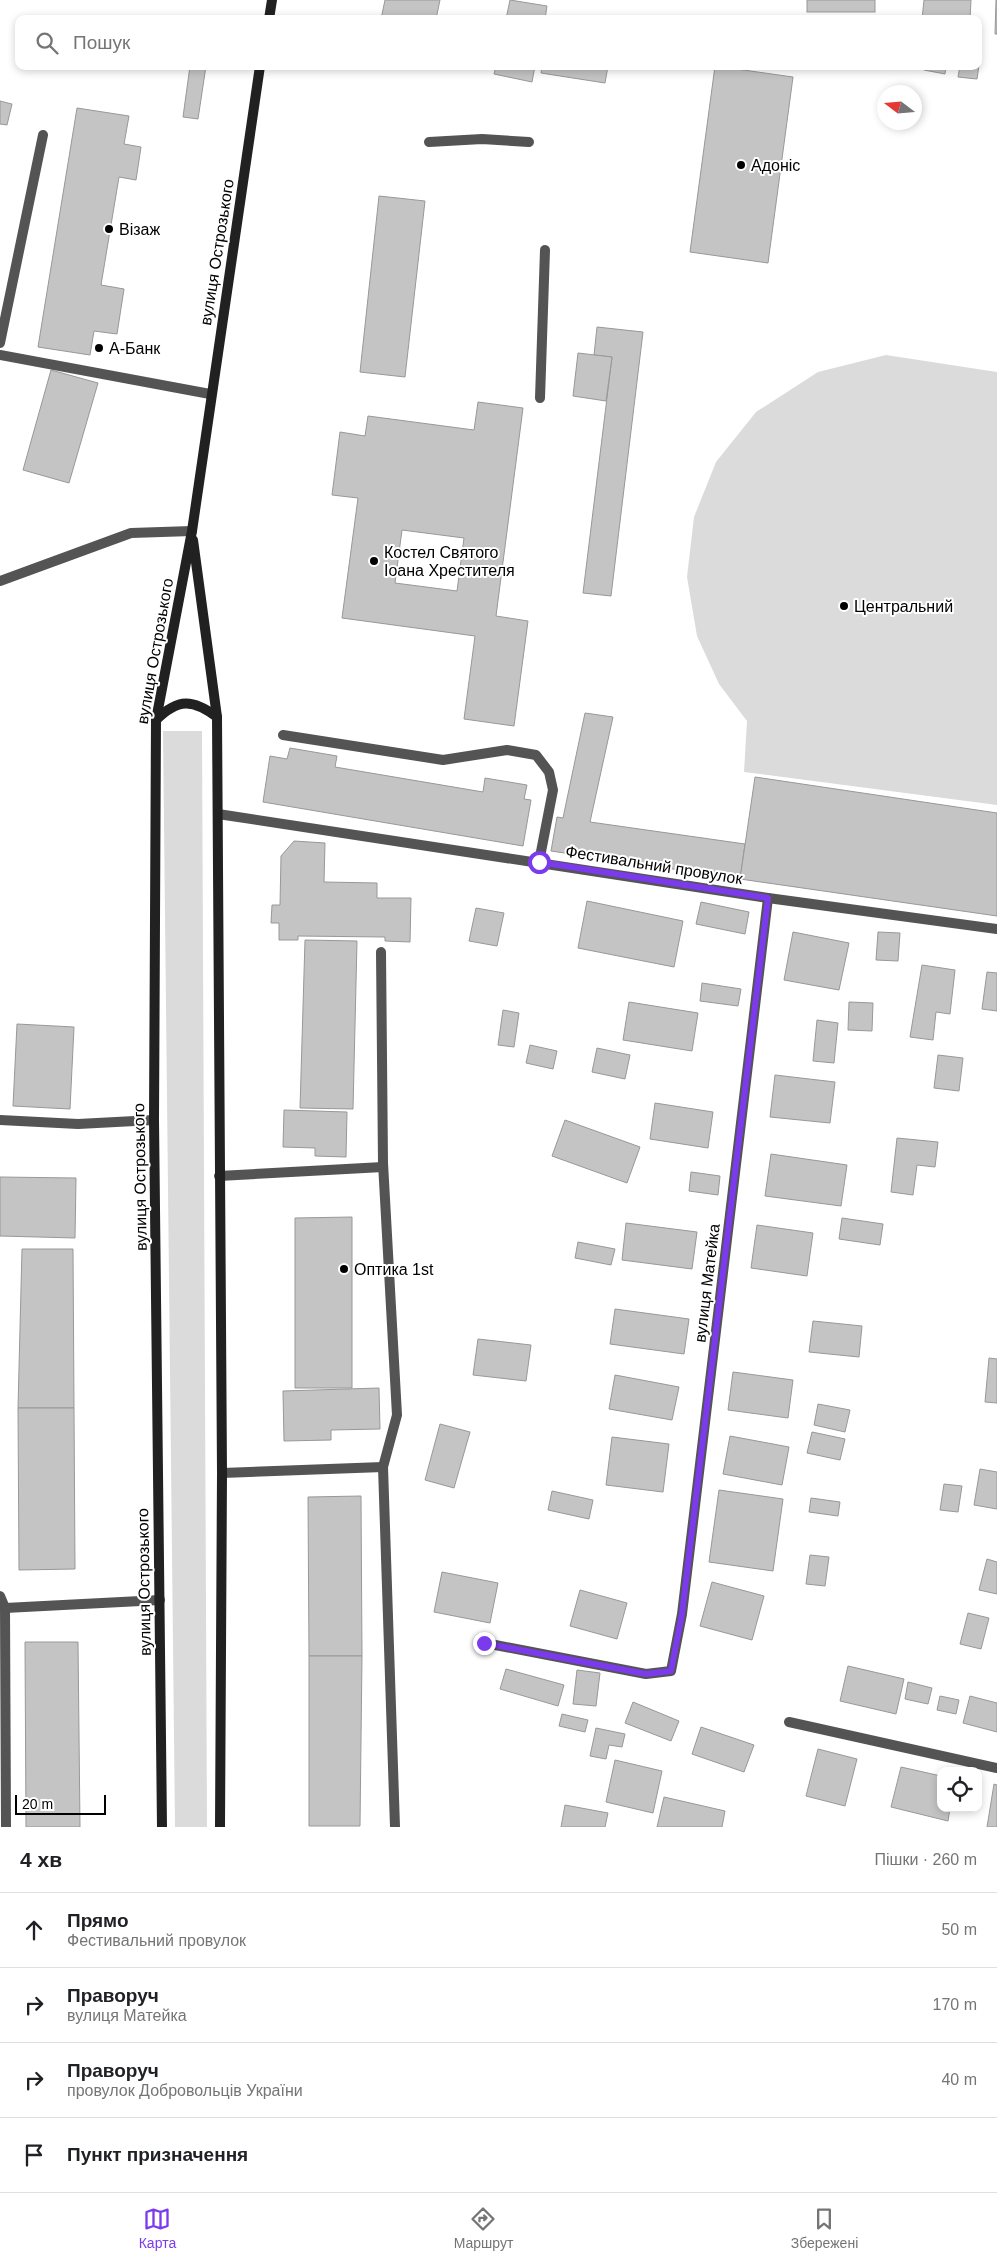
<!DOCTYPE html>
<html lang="uk">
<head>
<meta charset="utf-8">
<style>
  body { margin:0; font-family:Helvetica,sans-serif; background:#f6f6f6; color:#202124 }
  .controls { position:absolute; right:15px; bottom:15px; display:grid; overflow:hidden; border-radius:10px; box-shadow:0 2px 8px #0003 }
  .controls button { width:45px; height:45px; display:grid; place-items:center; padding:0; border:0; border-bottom:1px solid #e0e0e0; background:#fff; color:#202124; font:25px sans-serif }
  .compass { position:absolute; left:877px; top:85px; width:45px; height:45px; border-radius:50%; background:#fff; box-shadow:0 2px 8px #0003; rotate:286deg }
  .scale { position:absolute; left:15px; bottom:12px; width:91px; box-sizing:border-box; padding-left:5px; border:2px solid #000; border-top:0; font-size:14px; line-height:18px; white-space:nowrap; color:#000; -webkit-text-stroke:4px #fff; paint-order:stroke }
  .stop { position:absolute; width:15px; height:15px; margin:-11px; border:4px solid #7c3aed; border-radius:50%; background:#fff }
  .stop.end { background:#7c3aed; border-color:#fff; box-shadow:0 1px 5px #0008 }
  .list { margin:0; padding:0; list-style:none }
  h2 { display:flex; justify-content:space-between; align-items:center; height:65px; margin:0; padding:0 20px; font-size:21px }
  h2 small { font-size:16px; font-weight:400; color:#757577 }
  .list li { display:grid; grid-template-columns:32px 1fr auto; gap:15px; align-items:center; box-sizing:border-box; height:75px; padding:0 20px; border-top:1px solid #e0e0e0 }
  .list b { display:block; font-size:19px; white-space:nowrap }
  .list p { margin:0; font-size:16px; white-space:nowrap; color:#757577 }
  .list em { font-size:16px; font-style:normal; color:#757577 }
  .icon { flex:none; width:28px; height:28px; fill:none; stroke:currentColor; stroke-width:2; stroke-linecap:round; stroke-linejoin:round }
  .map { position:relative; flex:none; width:997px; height:1827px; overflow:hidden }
  .search { position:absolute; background:#fff; box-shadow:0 2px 8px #0003; left:15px; right:15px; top:15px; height:55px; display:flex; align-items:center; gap:12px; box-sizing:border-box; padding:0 18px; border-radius:10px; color:#757577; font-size:19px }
  .sheet { height:365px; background:#fff }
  nav { display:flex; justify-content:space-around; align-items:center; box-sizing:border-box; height:70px; border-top:1px solid #e0e0e0; background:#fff; font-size:14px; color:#757577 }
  nav a { display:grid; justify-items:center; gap:2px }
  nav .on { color:#7c3aed }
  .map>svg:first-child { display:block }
  .green { fill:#dbdbdb }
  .building { fill:#c4c4c4; stroke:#989898; fill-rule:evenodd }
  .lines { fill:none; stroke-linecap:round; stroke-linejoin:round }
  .service { stroke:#545454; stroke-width:10 }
  .minor { stroke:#545454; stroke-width:10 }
  .secondary { stroke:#212121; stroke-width:10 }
  .route { stroke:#7c3aed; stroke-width:6 }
  .poi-dot { fill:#000; stroke:#fff; stroke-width:2 }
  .labels { text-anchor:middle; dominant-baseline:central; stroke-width:4; stroke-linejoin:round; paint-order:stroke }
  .poi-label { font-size:16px; fill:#000; stroke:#fff; text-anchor:start }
  .street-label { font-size:16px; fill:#000; stroke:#fff }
</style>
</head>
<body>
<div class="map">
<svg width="997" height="1827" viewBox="0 0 997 1827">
  <rect width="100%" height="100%" fill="#fff"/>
  <!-- green -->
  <g class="green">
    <polygon points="886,355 997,372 997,805 744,772 747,721 719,684 697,636 687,577 694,517 716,462 756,412 818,372"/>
    <polygon points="163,731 202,731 207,1827 175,1827"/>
  </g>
  <!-- building -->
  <g class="building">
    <polygon points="385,0 440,0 436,19 381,19"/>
    <polygon points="510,0 547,6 545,19 506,19"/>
    <rect x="807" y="0" width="68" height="12"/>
    <polygon points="924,0 971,0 970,19 922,19"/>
    <polygon points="996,0 997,0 997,34 995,34"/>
    <polygon points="978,52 981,52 977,79 958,77 960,66 978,66"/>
    <polygon points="190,66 206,66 198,119 183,117"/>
    <polygon points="496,66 535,66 532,82 494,74"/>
    <polygon points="542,66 608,66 605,83 541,73"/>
    <polygon points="715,66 793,77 768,263 690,252"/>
    <polygon points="925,66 946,66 945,74 924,70"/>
    <polygon points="0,101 12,104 7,125 0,124"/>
    <polygon points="77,108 129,116 124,144 141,147 136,180 119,177 101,285 124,289 117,334 94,331 90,355 38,347"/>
    <polygon points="379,196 425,201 405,377 360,372"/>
    <polygon points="597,327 643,332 611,596 583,593 612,357 594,355"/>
    <polygon points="578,353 612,357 606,401 573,396"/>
    <polygon points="51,370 98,383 69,483 23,470"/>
    <path d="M 478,402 L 523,408 L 496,616 L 528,621 L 514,726 L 464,719 L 475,636 L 342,618 L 358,498 L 332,495 L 340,432 L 365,436 L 368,416 L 474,430 ZM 402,530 L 464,538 L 457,591 L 395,583 Z"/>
    <polygon points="585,713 613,717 590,822 745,844 740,879 551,851 557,817 563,818"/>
    <polygon points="290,748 337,756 335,767 483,792 485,778 527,785 524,799 531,800 523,846 263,802 270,756 287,759"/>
    <polygon points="755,777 997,813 997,916 740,879"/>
    <polygon points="294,841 325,843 324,882 377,883 377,898 411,898 410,942 385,941 385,937 298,936 298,940 279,940 279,923 271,923 272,905 280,905 281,856"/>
    <polygon points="587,901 683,921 674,967 578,948"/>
    <polygon points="701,902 749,912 745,934 696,924"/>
    <polygon points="476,908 504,913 497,946 469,941"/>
    <polygon points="793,932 849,943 839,990 784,980"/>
    <polygon points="878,932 900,933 898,961 876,960"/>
    <polygon points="305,940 357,941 353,1109 300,1108"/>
    <polygon points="922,965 955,970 950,1014 936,1012 933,1040 910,1037"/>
    <polygon points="987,972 997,973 997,1011 982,1009"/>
    <polygon points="702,983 741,989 738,1006 700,1001"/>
    <polygon points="629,1002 698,1013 692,1051 623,1040"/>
    <polygon points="849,1002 873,1003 872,1031 848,1030"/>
    <polygon points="503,1010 519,1013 514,1047 498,1045"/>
    <polygon points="817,1020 838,1023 834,1063 813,1061"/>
    <polygon points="17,1024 74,1027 70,1109 13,1106"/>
    <polygon points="530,1045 557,1051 553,1069 526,1063"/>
    <polygon points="597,1048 630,1055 625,1079 592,1072"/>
    <polygon points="938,1055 963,1058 959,1091 934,1088"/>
    <polygon points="775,1075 835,1082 830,1123 770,1117"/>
    <polygon points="655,1103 713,1112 708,1148 650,1139"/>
    <polygon points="284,1110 347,1112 346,1157 315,1156 315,1148 283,1147"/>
    <polygon points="565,1120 640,1147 627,1183 552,1156"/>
    <polygon points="897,1138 938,1142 935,1167 917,1165 913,1195 891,1192"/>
    <polygon points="771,1154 847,1165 841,1206 765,1196"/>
    <polygon points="691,1172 720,1176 718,1195 689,1191"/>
    <polygon points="0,1177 76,1178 75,1238 0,1236"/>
    <polygon points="352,1217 352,1388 295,1388 295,1218"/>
    <polygon points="842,1218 883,1224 880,1245 839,1239"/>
    <polygon points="626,1223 697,1232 692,1269 622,1260"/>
    <polygon points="757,1225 813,1233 807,1276 751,1268"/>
    <polygon points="578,1242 615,1249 611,1265 575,1258"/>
    <polygon points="22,1249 73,1249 74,1408 18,1408"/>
    <polygon points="615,1309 689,1319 684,1354 610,1344"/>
    <polygon points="813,1321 862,1326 859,1357 809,1352"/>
    <polygon points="478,1339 531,1345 526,1381 473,1375"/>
    <polygon points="989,1358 997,1359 997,1403 985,1402"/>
    <polygon points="733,1372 793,1380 788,1418 728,1410"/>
    <polygon points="615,1375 679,1387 672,1420 609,1409"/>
    <polygon points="379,1388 380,1429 331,1430 331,1440 284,1441 283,1391"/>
    <polygon points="818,1404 850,1410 845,1432 814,1425"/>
    <polygon points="18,1408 74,1408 75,1569 19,1570"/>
    <polygon points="440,1424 470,1432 454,1488 425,1480"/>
    <polygon points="812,1432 845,1439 840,1460 807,1453"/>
    <polygon points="730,1436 789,1447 782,1485 723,1474"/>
    <polygon points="612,1437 669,1444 663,1492 606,1485"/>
    <polygon points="980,1469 997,1472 997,1509 974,1505"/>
    <polygon points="944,1484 962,1486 958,1512 940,1510"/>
    <polygon points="719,1490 783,1499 773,1571 709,1562"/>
    <polygon points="552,1491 593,1500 589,1519 548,1510"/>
    <polygon points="361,1496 362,1656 309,1656 308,1497"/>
    <polygon points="811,1498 840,1502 838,1516 809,1512"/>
    <polygon points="810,1555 829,1557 825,1586 806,1584"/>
    <polygon points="987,1559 997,1562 997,1594 979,1590"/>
    <polygon points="442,1572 498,1583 490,1623 434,1612"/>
    <polygon points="712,1582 764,1596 752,1640 700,1626"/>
    <polygon points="580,1590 627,1603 617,1639 570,1626"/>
    <polygon points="968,1613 989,1618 981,1649 960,1644"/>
    <polygon points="25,1642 78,1642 80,1827 26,1827"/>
    <polygon points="309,1656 362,1656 360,1826 309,1826"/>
    <polygon points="848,1666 904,1679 896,1714 840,1701"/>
    <polygon points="506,1669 564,1685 558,1706 500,1689"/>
    <polygon points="577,1670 600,1673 596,1706 573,1704"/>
    <polygon points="908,1682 932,1688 928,1704 905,1699"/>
    <polygon points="940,1696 959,1700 956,1714 937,1710"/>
    <polygon points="970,1696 997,1703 997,1732 963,1723"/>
    <polygon points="633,1702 679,1721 671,1741 625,1723"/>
    <polygon points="562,1714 588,1720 585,1732 559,1726"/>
    <polygon points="701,1727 754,1745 744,1772 692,1754"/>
    <polygon points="596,1728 625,1734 622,1747 609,1745 606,1759 590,1756"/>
    <polygon points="818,1749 857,1759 845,1806 806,1796"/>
    <polygon points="615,1760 662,1771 653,1813 606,1802"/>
    <polygon points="901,1767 941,1776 941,1808 950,1808 948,1821 891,1807"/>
    <polygon points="994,1784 997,1785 997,1827 987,1827"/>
    <polygon points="664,1797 725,1811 722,1827 657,1827"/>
    <polygon points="565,1805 608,1813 605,1827 561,1827"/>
  </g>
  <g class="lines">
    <!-- service -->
    <g class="service">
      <polyline points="429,142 482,139 529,142"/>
      <polyline points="0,343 43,135"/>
      <polyline points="0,355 210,394"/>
      <polyline points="540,398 545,250"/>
      <polyline points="283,735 443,760 507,750 536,755 549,772 553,790 539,862"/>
      <polyline points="381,952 383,1163 397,1415 383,1467 395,1827"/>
      <polyline points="219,1176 383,1167"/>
      <polyline points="222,1473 383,1467"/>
      <polyline points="0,1596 5,1608 6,1827"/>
      <polyline points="5,1608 160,1600"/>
    </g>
    <!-- minor -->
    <g class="minor">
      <polyline points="0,581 131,533 192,531"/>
      <polyline points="218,814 768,898 997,929"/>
      <polyline points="0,1120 78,1124 154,1120"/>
      <polyline points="485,1643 646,1674 671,1671 682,1614 768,898"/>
      <polyline points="789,1722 997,1768"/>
    </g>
    <!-- secondary -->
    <g class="secondary">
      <polyline points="269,19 272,0"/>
      <polyline points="193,540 217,717 222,1473 220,1827"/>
      <path d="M 156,720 C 178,698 193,699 217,717"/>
      <polyline points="162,1827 154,1120 156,720 192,531 260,66"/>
    </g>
  </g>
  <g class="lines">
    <!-- route -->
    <polyline class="route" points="484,1643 646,1674 671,1671 682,1614 768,898 539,862"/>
  </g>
  <!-- markers -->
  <g class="poi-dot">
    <circle cx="741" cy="165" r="5"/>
    <circle cx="109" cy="229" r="5"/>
    <circle cx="99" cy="348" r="5"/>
    <circle cx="374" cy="561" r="5"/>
    <circle cx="844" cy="606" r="5"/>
    <circle cx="344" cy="1269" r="5"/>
  </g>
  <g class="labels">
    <!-- poi labels -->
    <g class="poi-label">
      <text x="751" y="165">Адоніс</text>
      <text x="119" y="229">Візаж</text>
      <text x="109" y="348">А-Банк</text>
      <text x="384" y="552">Костел Святого<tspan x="384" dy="18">Іоана Хрестителя</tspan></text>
      <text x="854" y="606">Центральний</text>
      <text x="354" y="1269">Оптика 1st</text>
    </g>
    <!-- street labels -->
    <g class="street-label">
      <text transform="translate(217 252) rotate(-81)">вулиця Острозького</text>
      <text transform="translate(155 651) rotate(-80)">вулиця Острозького</text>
      <text transform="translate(654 865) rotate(9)">Фестивальний провулок</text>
      <text transform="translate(140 1177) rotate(-91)">вулиця Острозького</text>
      <text transform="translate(707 1283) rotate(-83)">вулиця Матейка</text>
      <text transform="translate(144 1582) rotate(-91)">вулиця Острозького</text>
    </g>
  </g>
</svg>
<div class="controls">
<button><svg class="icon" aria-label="locate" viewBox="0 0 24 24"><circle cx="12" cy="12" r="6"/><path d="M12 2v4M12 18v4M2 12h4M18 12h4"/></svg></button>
</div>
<svg class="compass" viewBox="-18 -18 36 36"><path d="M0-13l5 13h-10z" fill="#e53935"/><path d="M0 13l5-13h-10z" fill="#757577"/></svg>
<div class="scale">20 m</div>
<div class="stop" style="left:539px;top:862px"></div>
<div class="stop end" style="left:484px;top:1643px"></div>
<div class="search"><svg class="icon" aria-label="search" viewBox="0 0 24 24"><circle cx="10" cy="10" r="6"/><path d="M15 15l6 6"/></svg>Пошук</div>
</div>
<section class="sheet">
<h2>4 хв<small>Пішки · 260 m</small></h2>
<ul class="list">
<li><svg class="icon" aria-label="ahead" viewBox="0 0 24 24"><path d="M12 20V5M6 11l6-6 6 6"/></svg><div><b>Прямо</b><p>Фестивальний провулок</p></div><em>50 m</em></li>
<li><svg class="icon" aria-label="right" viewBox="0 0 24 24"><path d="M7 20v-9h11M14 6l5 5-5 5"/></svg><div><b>Праворуч</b><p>вулиця Матейка</p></div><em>170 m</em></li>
<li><svg class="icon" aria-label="right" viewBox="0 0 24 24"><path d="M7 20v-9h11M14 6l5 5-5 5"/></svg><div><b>Праворуч</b><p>провулок Добровольців України</p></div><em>40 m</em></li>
<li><svg class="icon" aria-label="arrive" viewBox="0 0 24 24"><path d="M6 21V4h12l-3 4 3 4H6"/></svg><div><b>Пункт призначення</b></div></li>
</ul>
</section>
<nav>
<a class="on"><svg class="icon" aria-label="map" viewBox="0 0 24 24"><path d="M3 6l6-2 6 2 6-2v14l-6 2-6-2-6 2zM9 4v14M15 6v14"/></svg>Карта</a>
<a><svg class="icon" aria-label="directions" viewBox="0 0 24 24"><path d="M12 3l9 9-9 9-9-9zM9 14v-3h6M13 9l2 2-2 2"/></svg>Маршрут</a>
<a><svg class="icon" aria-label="saved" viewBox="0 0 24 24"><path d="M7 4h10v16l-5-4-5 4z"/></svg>Збережені</a>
</nav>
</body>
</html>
